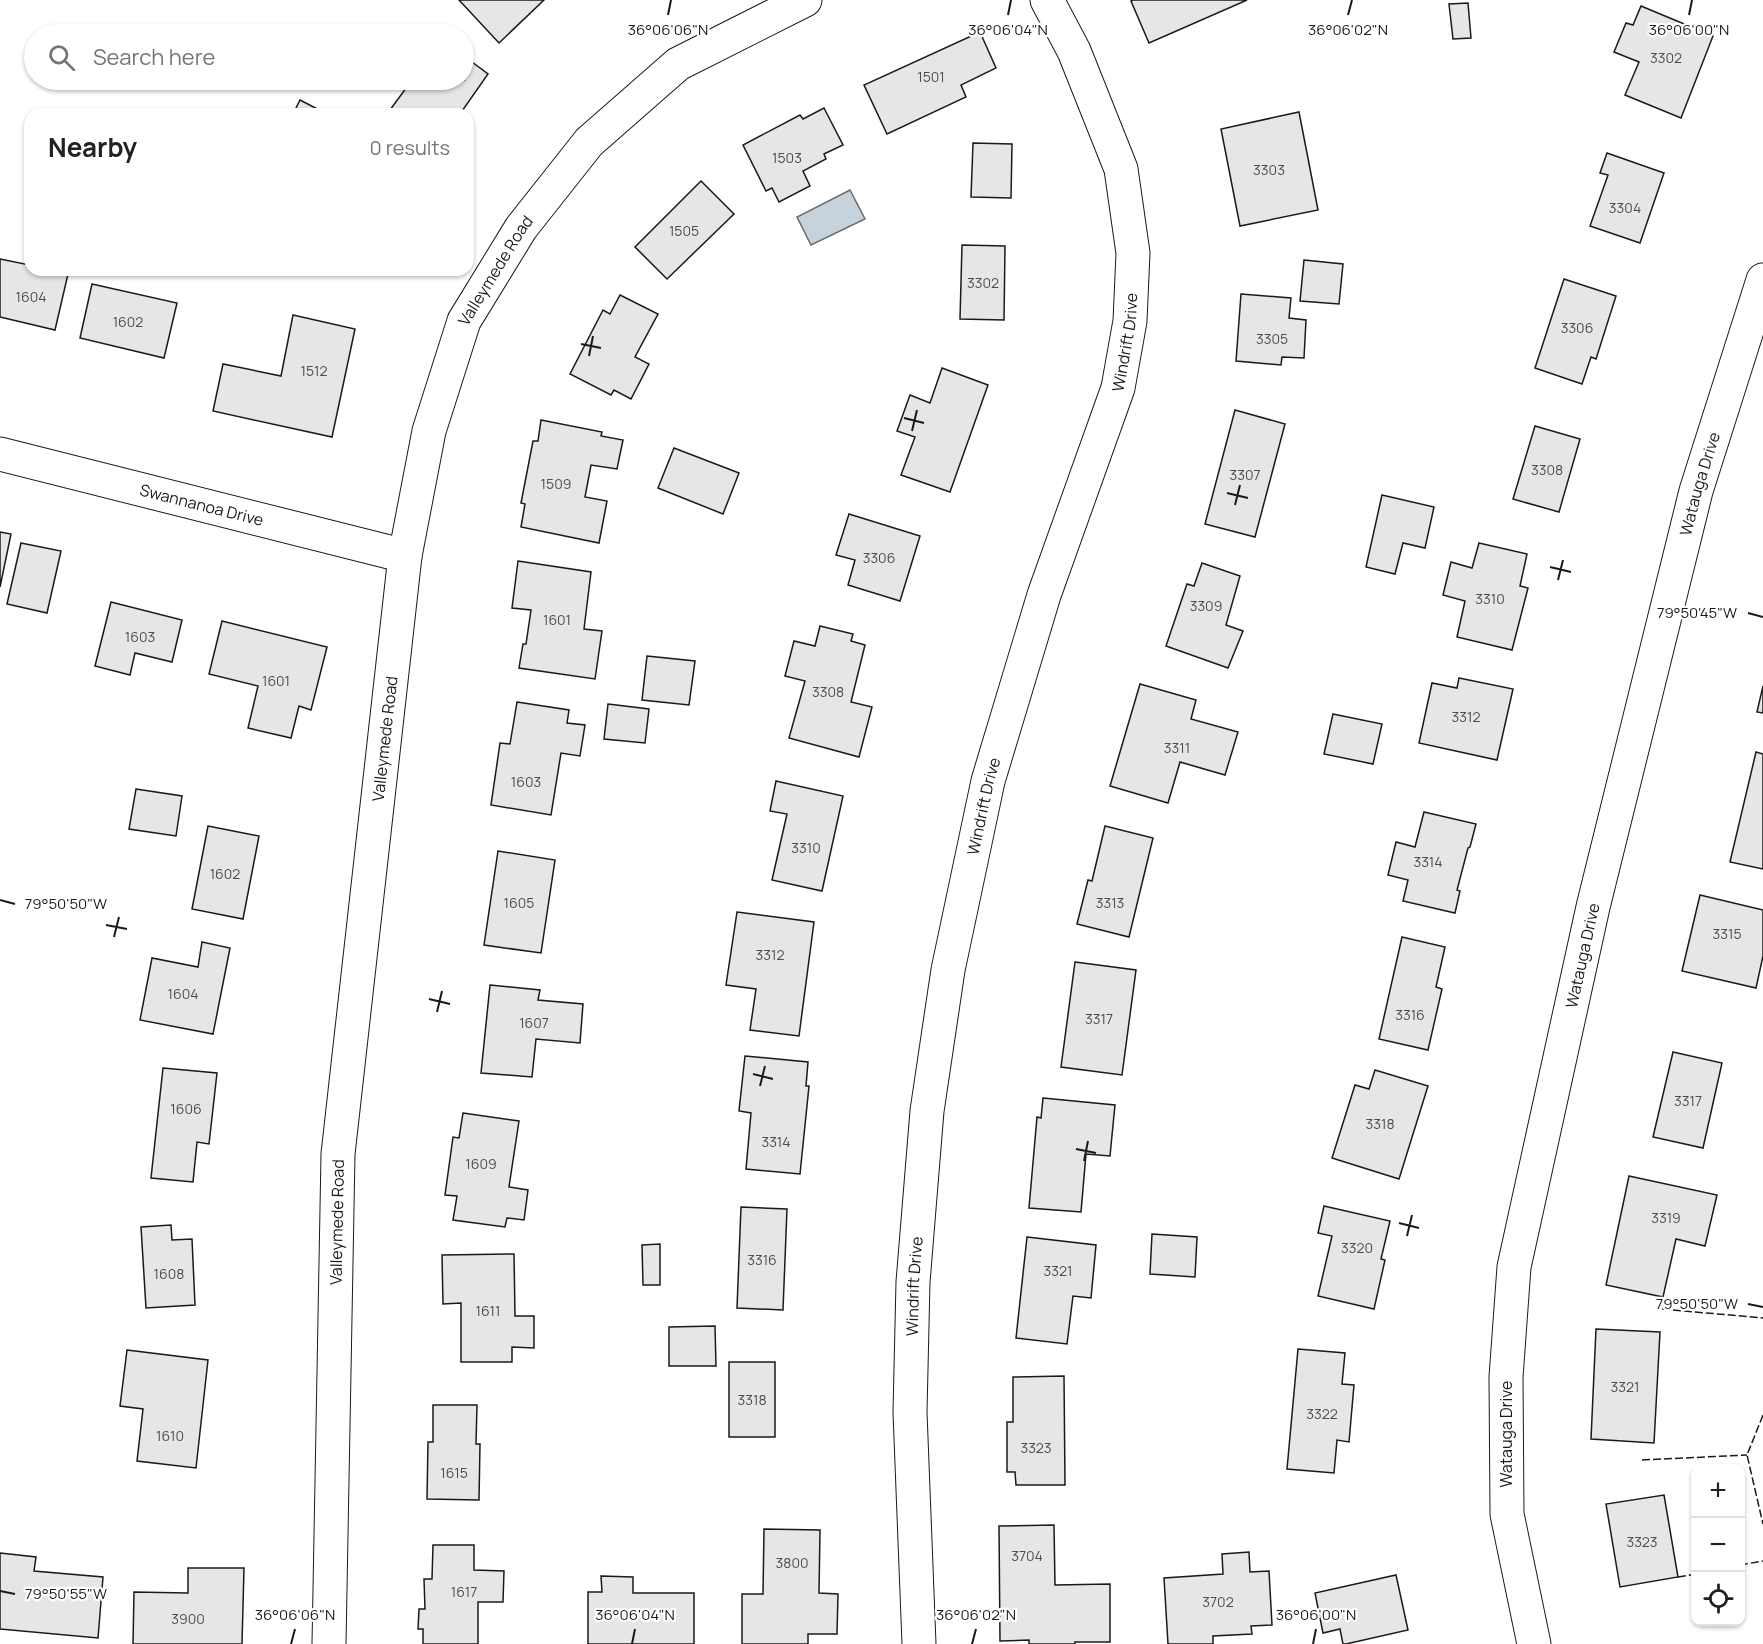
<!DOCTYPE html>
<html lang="en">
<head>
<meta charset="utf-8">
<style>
  body { margin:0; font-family:Manrope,sans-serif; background:#f2f2f2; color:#202124 }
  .controls { position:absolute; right:18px; bottom:18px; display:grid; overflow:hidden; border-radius:12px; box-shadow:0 2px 4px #0004 }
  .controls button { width:54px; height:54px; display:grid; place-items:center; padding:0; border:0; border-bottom:2px solid #e0e0e0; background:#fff; color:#202124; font:30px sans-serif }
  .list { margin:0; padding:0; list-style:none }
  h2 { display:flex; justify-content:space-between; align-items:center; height:78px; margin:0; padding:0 24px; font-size:26px }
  h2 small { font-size:20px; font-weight:400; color:#757577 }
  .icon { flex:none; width:33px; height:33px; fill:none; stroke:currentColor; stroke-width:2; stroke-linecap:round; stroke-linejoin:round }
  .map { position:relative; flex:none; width:1763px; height:1644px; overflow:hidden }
  .search { position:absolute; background:#fff; box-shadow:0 2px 4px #0004; left:24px; top:24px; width:450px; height:66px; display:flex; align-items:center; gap:15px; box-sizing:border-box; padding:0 21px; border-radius:33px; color:#757577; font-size:22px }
  .panel { position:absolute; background:#fff; box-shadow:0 2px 4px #0004; left:24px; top:108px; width:450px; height:168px; border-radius:18px }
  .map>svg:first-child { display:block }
  .water { fill:#c6d2dc; stroke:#6a6a6a; stroke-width:1.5 }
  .building { fill:#e6e6e6; stroke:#1a1a1a; stroke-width:1.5 }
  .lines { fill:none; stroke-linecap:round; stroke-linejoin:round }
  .street-casing { stroke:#1a1a1a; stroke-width:35 }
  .street { stroke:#fff; stroke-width:33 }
  .fence { stroke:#1a1a1a; stroke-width:1.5; stroke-dasharray:8 3; stroke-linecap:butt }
  .ticks { fill:none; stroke:#1a1a1a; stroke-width:2 }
  .labels { text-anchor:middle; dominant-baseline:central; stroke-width:4.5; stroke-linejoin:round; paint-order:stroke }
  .number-label { font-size:14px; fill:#4d4d4d }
  .street-label { font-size:16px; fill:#1a1a1a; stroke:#fff }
  .ticks-label { font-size:15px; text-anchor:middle; fill:#1a1a1a; stroke:#fff; stroke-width:4.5; stroke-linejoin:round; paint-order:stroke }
</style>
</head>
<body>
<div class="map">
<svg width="1763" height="1644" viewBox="0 0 1763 1644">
  <rect width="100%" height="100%" fill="#fff"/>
  <!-- water -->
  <polygon class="water" points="850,190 865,219 811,245 797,217"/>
  <!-- building -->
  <g class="building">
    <polygon points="459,0 544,0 499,43"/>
    <polygon points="1133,0 1247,0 1149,43 1131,1"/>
    <polygon points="1468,3 1471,38 1453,39 1449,4"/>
    <polygon points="1641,6 1713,36 1681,118 1625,95 1639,62 1614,52 1626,23 1633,25"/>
    <polygon points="419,25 433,34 412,34"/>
    <polygon points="980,32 996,68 961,85 966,97 887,134 864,85"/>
    <polygon points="464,56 488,74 460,114 387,114 412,80 464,80"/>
    <polygon points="300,100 327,114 293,114"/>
    <polygon points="824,108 843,145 824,154 826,159 803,171 810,186 779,202 772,188 766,191 743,145 800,115 803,119"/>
    <polygon points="1299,112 1318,210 1240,226 1221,129"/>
    <polygon points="973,143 1012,144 1011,198 971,197"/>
    <polygon points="1607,153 1664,173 1640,243 1590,226 1608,175 1600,173"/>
    <polygon points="701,181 734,214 667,279 635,247"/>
    <polygon points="962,245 1005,246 1004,320 960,319"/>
    <polygon points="0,259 30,265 30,270 50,270 68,274 55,330 0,317"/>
    <polygon points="1304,260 1343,264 1339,304 1300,301"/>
    <polygon points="1564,279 1616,296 1596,359 1591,357 1582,384 1535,368"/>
    <polygon points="92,284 177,303 164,358 80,338"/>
    <polygon points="1241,294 1291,298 1289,318 1306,320 1304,358 1282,357 1281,365 1236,361"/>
    <polygon points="620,295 658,314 635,357 649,364 631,399 614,390 611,395 570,374 603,310 610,314"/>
    <polygon points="293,315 355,329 332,437 213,411 223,364 281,376"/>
    <polygon points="942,368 988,385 950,492 901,475 915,437 897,431 910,395 930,403"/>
    <polygon points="1235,410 1285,424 1255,537 1205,524"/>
    <polygon points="541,420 602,432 601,436 623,440 617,469 591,465 585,497 607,501 599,543 521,527 525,504 521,503 533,441 538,441"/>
    <polygon points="1535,426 1580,439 1559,512 1513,499"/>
    <polygon points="674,448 739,473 723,514 658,488"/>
    <polygon points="1382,495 1434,507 1425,548 1403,543 1395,574 1366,567"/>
    <polygon points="849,514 920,536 900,601 848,585 855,560 836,555"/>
    <polygon points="0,532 11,534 0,587"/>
    <polygon points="21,543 61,551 47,613 7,604"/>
    <polygon points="1479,543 1527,554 1520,586 1528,588 1512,650 1457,637 1465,601 1443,595 1451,562 1472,568"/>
    <polygon points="518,561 591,572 584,629 602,631 595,679 519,668 523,644 526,644 531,610 512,608"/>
    <polygon points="1202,563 1240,576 1226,625 1243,631 1228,668 1166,646 1187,584 1194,586"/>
    <polygon points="111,602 182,620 172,662 135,653 130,675 95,666"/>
    <polygon points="222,621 327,647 311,710 299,706 291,738 248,728 258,686 209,674"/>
    <polygon points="820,626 853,634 851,641 865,645 851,702 872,707 859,757 789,738 805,681 785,676 794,641 815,646"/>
    <polygon points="647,656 695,661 689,705 642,700"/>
    <polygon points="1459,678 1513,689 1497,760 1419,743 1432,683 1457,688"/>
    <polygon points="1140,684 1196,700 1191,719 1238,732 1225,775 1180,762 1168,803 1110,786"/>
    <polygon points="1763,686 1763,713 1757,712"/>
    <polygon points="517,702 569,710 567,723 585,725 580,756 561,753 551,815 491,805 500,743 510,744"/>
    <polygon points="608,704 649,709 645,743 604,739"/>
    <polygon points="1333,714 1382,724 1373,764 1324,754"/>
    <polygon points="1756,752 1763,754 1763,869 1730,862"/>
    <polygon points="776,781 843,796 822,891 772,880 787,814 770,811"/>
    <polygon points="136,789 182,796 176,836 129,829"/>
    <polygon points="1424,812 1476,824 1470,847 1468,848 1457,890 1460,891 1455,913 1403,901 1408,880 1388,875 1396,842 1415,847"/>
    <polygon points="208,826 259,836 243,919 192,909"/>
    <polygon points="1105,826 1153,838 1129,937 1077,924 1088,880 1092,881"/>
    <polygon points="498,851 555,860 541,953 484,945"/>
    <polygon points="1700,895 1763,910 1763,956 1756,988 1682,971"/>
    <polygon points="737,912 814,922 799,1036 750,1030 756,989 726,985"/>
    <polygon points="1402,937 1445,947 1436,987 1442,989 1428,1050 1379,1039"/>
    <polygon points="202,942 230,948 213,1034 140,1020 152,958 198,967"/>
    <polygon points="1075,962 1136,970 1122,1075 1061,1067"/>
    <polygon points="490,985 540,990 538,1000 583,1004 580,1043 536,1039 532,1077 481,1073"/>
    <polygon points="1673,1052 1722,1063 1703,1148 1653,1137"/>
    <polygon points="745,1056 808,1062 806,1086 809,1086 800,1174 746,1169 751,1113 739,1111"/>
    <polygon points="163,1068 217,1073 209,1144 197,1142 193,1182 151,1178"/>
    <polygon points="1375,1070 1428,1086 1399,1179 1332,1158 1355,1085 1369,1089"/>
    <polygon points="1043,1098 1115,1105 1110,1156 1086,1154 1081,1212 1029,1208 1037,1117 1041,1118"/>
    <polygon points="463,1113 519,1121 509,1187 528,1190 524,1220 507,1218 505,1227 453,1220 457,1196 445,1195 453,1137 459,1138"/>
    <polygon points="1629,1176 1717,1195 1705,1246 1676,1239 1663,1297 1606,1285"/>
    <polygon points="1324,1206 1390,1221 1381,1259 1385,1260 1374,1309 1318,1296 1332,1236 1318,1233"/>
    <polygon points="741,1207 787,1209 783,1310 737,1308"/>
    <polygon points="171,1225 172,1240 192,1239 195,1305 146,1308 141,1227"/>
    <polygon points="1152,1234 1197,1237 1195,1277 1150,1274"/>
    <polygon points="1027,1237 1096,1245 1091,1298 1073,1296 1067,1344 1016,1338"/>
    <polygon points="660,1244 660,1285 643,1285 642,1245"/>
    <polygon points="514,1254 515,1316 534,1316 534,1348 512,1347 512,1362 461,1362 461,1303 443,1304 442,1255"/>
    <polygon points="715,1326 716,1366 669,1366 669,1327"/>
    <polygon points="1596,1329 1660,1332 1654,1443 1591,1439"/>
    <polygon points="1298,1349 1345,1353 1342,1384 1354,1385 1349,1442 1337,1440 1334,1473 1287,1469"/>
    <polygon points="127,1350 208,1360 196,1468 137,1461 143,1409 120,1406"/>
    <rect x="729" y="1362" width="46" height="75"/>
    <polygon points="1064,1376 1065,1485 1016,1485 1015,1472 1007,1472 1007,1422 1013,1422 1013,1377"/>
    <polygon points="433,1405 477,1405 476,1444 480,1444 479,1500 427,1499 428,1442 433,1442"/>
    <polygon points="1664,1495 1678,1577 1620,1587 1606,1504"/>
    <polygon points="1054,1525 1055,1585 1110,1584 1110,1642 1075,1642 1075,1644 1029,1644 1029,1640 1000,1641 999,1526"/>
    <polygon points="764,1529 820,1530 819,1593 838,1594 837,1634 808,1634 808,1644 742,1644 742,1594 763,1594"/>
    <polygon points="433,1545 474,1545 474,1570 504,1571 503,1602 478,1602 478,1644 423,1644 423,1629 418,1629 419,1609 425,1609 424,1579 432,1579"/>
    <polygon points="1249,1552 1250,1572 1269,1571 1272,1625 1251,1626 1252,1634 1213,1636 1213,1644 1168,1644 1164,1578 1223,1574 1222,1554"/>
    <polygon points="0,1553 36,1557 34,1571 103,1577 98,1638 0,1629"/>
    <polygon points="188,1568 244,1568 242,1644 133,1644 134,1592 188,1593"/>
    <polygon points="1396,1575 1408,1630 1346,1644 1343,1644 1340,1629 1323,1633 1315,1593"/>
    <polygon points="601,1576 633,1577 633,1593 694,1593 694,1644 588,1644 588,1592 602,1592"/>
  </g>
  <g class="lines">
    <!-- street casing -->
    <g class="street-casing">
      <g id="street">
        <path id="s1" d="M 0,454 L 405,556"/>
        <path id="s2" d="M 329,1644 L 338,1154 L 405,556 L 429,431 L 464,321 L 521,228 L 589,142 L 678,64 L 805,0"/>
        <path id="s3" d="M 919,1644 L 910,1412 L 913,1282 L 927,1111 L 948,970 L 988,781 L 1044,595 L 1118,388 L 1130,321 L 1133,253 L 1121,169 L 1074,51 L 1047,0"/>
        <path id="s4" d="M 1534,1644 L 1507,1514 L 1506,1377 L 1514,1267 L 1593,907 L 1696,491 L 1763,280"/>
      </g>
    </g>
    <!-- street -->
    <use href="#street" class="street"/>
    <!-- fence -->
    <g class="fence">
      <polyline points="1662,1309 1763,1318"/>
      <polyline points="1763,1415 1747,1455 1763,1524"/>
      <polyline points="1642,1460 1747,1455"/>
      <polyline points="1740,1565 1763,1561"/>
      <polyline points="1678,1577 1696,1574"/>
    </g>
  </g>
  <!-- ticks -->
  <path class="ticks" d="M 668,15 L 671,0M 1008,15 L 1011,0M 1348,15 L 1352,0M 1689,15 L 1692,0M 581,344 L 601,348M 589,356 L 593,336M 904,418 L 924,423M 912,431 L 917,410M 1227,493 L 1248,498M 1235,505 L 1240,485M 1550,567 L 1571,572M 1558,580 L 1563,560M 1748,613 L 1763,617M 0,900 L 15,904M 106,925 L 127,929M 114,937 L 119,917M 429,999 L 450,1004M 437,1012 L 442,991M 753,1074 L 773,1079M 760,1086 L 765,1066M 1076,1149 L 1096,1153M 1084,1161 L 1088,1141M 1399,1223 L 1419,1228M 1407,1236 L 1412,1215M 1748,1304 L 1763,1307M 0,1591 L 15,1594M 291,1644 L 295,1629M 632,1644 L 635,1629M 972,1644 L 976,1629M 1313,1644 L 1316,1629"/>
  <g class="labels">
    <!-- number labels -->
    <g class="number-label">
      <text x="1666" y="57">3302</text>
      <text x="931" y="76">1501</text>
      <text x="787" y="157">1503</text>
      <text x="1269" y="169">3303</text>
      <text x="1625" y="207">3304</text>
      <text x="684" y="230">1505</text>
      <text x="983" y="282">3302</text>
      <text x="31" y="296">1604</text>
      <text x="128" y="321">1602</text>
      <text x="1577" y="327">3306</text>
      <text x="1272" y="338">3305</text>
      <text x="314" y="370">1512</text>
      <text x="1547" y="469">3308</text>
      <text x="1245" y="474">3307</text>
      <text x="556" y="483">1509</text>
      <text x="879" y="557">3306</text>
      <text x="1490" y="598">3310</text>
      <text x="1206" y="605">3309</text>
      <text x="557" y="619">1601</text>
      <text x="140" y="636">1603</text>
      <text x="276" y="680">1601</text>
      <text x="828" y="691">3308</text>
      <text x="1466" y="716">3312</text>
      <text x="1177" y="747">3311</text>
      <text x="526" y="781">1603</text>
      <text x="806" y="847">3310</text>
      <text x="1428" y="861">3314</text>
      <text x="225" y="873">1602</text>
      <text x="519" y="902">1605</text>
      <text x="1110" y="902">3313</text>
      <text x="1727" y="933">3315</text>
      <text x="770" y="954">3312</text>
      <text x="183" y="993">1604</text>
      <text x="1410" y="1014">3316</text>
      <text x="1099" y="1018">3317</text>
      <text x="534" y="1022">1607</text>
      <text x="1688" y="1100">3317</text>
      <text x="186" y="1108">1606</text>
      <text x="1380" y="1123">3318</text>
      <text x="776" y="1141">3314</text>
      <text x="481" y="1163">1609</text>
      <text x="1666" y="1217">3319</text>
      <text x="1357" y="1247">3320</text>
      <text x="762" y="1259">3316</text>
      <text x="1058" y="1270">3321</text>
      <text x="169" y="1273">1608</text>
      <text x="488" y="1310">1611</text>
      <text x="1625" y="1386">3321</text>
      <text x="752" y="1399">3318</text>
      <text x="1322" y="1413">3322</text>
      <text x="170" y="1435">1610</text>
      <text x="1036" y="1447">3323</text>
      <text x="454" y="1472">1615</text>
      <text x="1642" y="1541">3323</text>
      <text x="1027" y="1555">3704</text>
      <text x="792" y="1562">3800</text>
      <text x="464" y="1591">1617</text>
      <text x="1218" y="1601">3702</text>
      <text x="188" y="1618">3900</text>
    </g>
    <!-- street labels -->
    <g class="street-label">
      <text stroke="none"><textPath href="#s2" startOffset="1394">Valleymede Road</textPath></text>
      <text stroke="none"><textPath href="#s3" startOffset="1330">Windrift Drive</textPath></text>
      <text stroke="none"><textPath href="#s4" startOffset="1185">Watauga Drive</textPath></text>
      <text stroke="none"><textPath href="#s1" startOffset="208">Swannanoa Drive</textPath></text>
      <text stroke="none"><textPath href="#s2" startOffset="908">Valleymede Road</textPath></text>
      <text stroke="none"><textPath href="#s3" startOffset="844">Windrift Drive</textPath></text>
      <text stroke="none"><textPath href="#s4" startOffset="699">Watauga Drive</textPath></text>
      <text stroke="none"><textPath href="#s2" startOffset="422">Valleymede Road</textPath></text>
      <text stroke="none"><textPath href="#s3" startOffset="358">Windrift Drive</textPath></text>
      <text transform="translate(1506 1434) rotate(-90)">Watauga Drive</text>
    </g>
  </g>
  <g class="ticks-label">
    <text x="668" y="35">36°06'06"N</text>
    <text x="1008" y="35">36°06'04"N</text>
    <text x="1348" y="35">36°06'02"N</text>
    <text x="1689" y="35">36°06'00"N</text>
    <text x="1697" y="618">79°50'45"W</text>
    <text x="66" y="909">79°50'50"W</text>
    <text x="1697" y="1309">79°50'50"W</text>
    <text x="66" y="1599">79°50'55"W</text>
    <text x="295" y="1620">36°06'06"N</text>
    <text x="635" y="1620">36°06'04"N</text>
    <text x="976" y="1620">36°06'02"N</text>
    <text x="1316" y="1620">36°06'00"N</text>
  </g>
</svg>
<div class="controls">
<button>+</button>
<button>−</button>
<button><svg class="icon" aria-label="locate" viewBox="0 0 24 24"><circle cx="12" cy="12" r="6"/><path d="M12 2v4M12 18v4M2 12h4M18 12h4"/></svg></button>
</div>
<div class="search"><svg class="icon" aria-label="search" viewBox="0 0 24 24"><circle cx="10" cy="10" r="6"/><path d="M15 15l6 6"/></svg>Search here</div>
<section class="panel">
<h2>Nearby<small>0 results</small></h2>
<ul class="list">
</ul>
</section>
</div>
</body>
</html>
